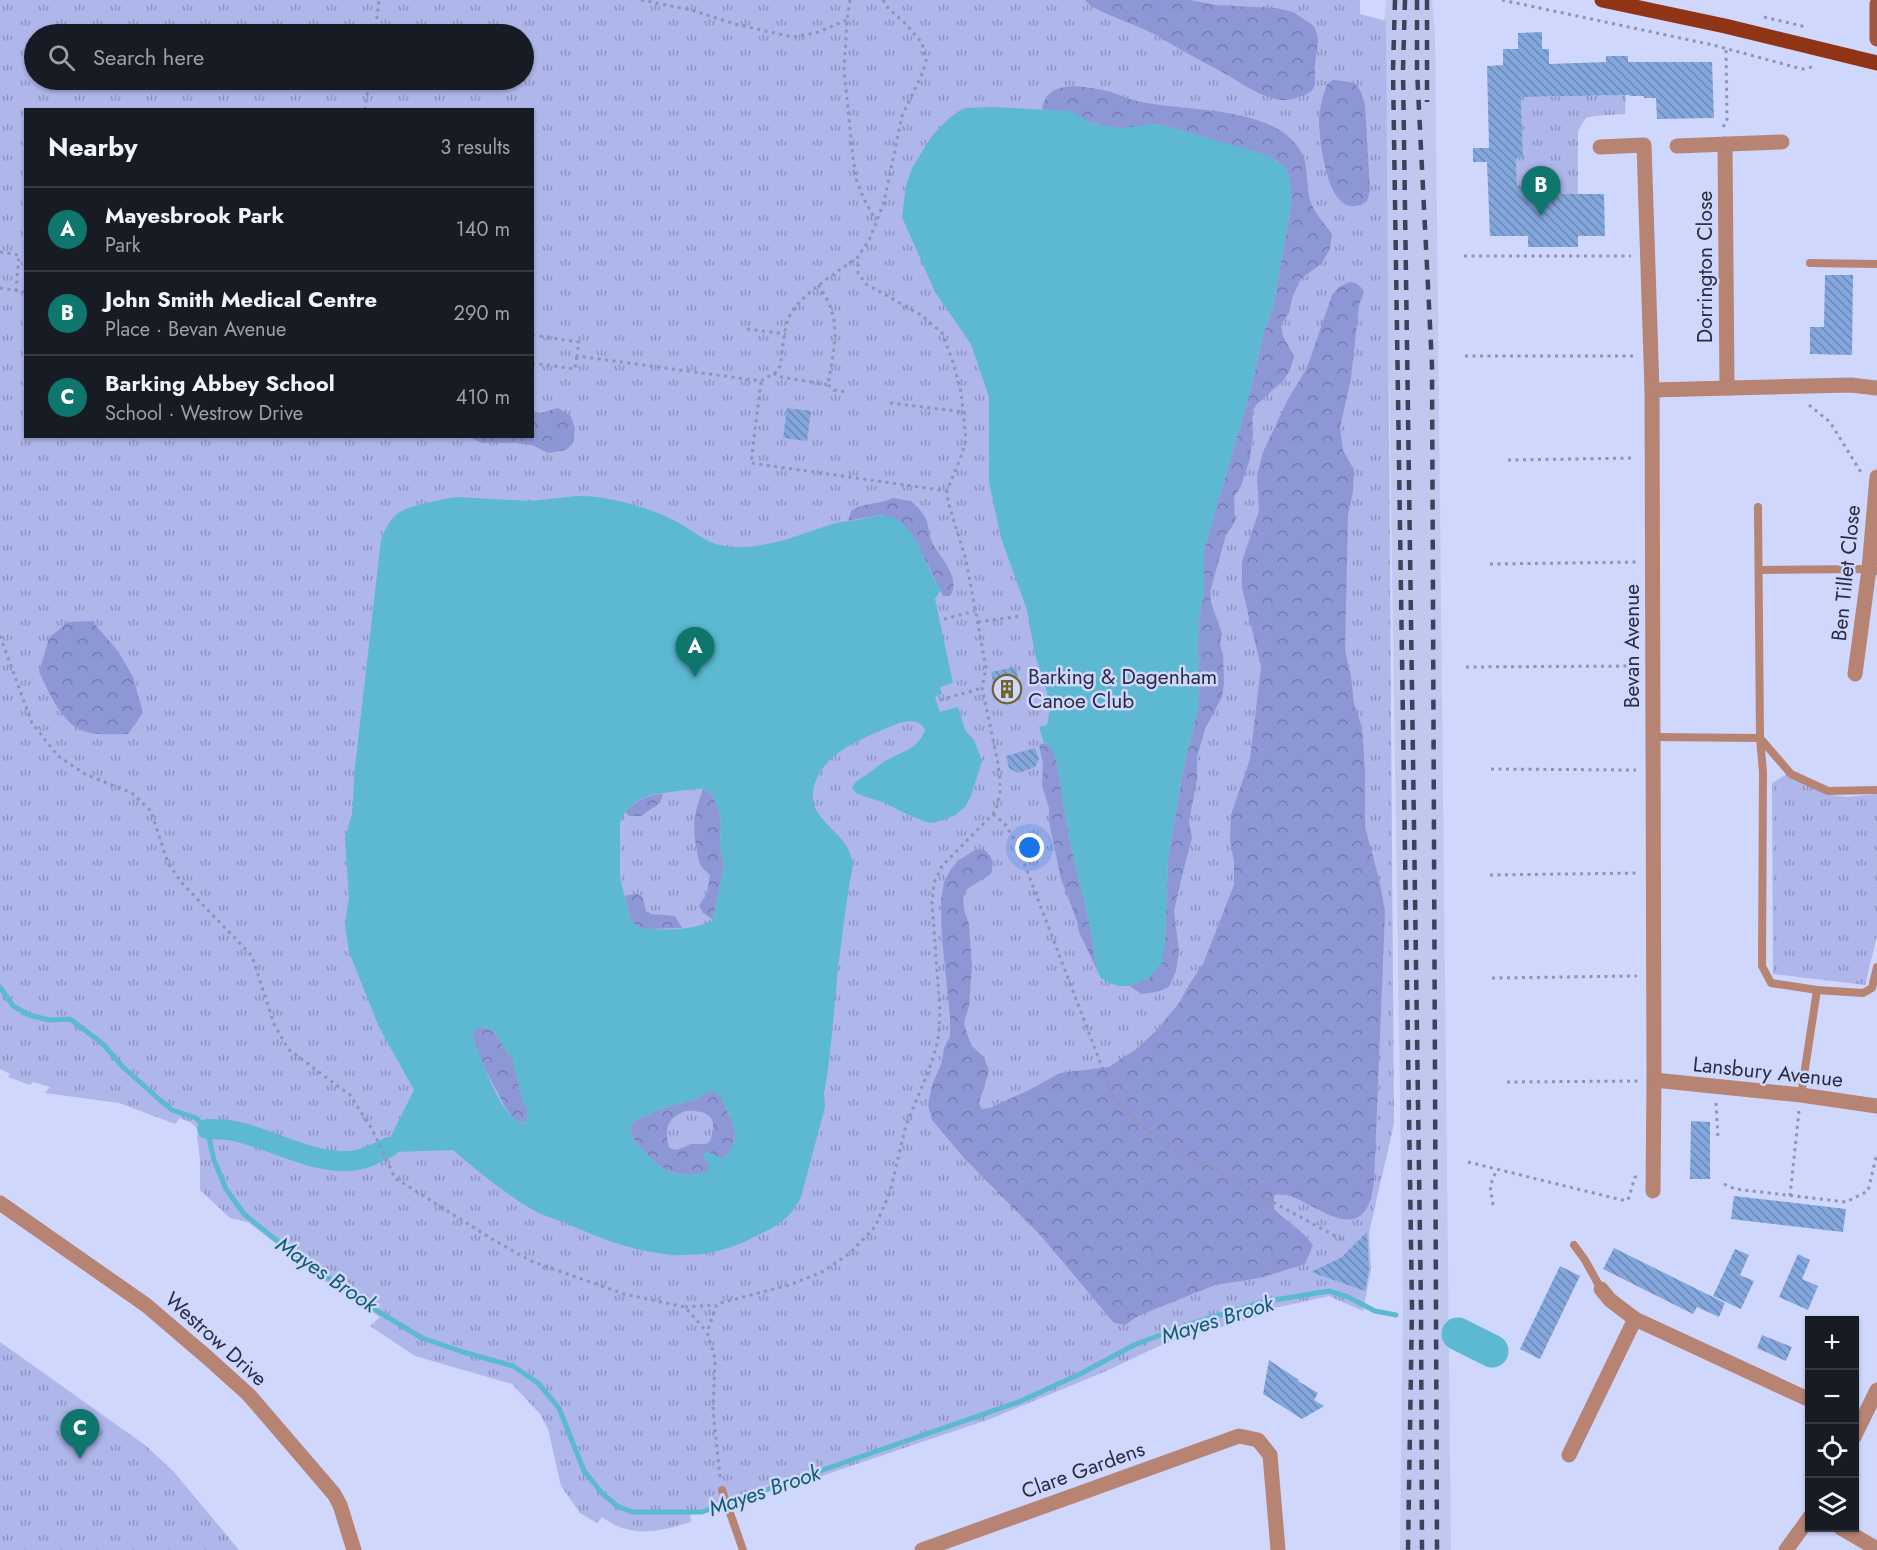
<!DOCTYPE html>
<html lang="en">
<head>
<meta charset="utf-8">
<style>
  body { margin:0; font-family:Jost,sans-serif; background:#242831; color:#f1f3f6 }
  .controls { position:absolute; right:18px; bottom:18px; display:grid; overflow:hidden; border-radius:0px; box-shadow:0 2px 4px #0004 }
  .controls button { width:54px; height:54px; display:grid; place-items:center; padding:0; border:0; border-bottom:2px solid #363941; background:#171b24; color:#f1f3f6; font:30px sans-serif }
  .you { position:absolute; left:1030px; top:848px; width:21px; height:21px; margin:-15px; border:4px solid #fff; border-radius:50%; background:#1a73e8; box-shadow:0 0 0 9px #1a73e833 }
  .badge { display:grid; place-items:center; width:39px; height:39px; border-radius:50%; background:#0f766e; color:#fff; font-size:20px; font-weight:700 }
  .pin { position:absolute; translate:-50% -50px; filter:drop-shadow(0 2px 3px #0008) }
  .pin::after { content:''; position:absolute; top:32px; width:21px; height:18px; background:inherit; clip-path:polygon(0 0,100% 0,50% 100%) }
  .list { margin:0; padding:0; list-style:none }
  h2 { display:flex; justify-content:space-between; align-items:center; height:78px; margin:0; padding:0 24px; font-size:26px }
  h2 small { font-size:20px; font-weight:400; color:#9ea1a6 }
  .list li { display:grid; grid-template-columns:39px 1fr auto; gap:18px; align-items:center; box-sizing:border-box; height:84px; padding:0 24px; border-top:2px solid #363941 }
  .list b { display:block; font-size:22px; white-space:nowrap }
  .list p { margin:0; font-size:20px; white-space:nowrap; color:#9ea1a6 }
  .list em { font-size:20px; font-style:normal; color:#9ea1a6 }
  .icon { flex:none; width:33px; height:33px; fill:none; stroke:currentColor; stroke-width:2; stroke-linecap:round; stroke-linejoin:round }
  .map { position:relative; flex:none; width:1877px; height:1550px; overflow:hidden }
  .search { position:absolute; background:#171b24; box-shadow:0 2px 4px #0004; left:24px; top:24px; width:510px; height:66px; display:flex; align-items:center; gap:15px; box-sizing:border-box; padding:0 21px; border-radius:33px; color:#9ea1a6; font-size:22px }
  .panel { position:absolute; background:#171b24; box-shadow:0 2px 4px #0004; left:24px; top:108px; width:510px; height:330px; border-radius:0px }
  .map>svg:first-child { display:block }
  .built { fill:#c1c8f0 }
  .grass { fill:url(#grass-tufts); fill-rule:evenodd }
  .forest { fill:url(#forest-crowns); fill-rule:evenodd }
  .water { fill:#5cb9d1; fill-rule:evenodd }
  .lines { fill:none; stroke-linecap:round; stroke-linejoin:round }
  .stream { stroke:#5cb9d1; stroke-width:5 }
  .canal { stroke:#5cb9d1; stroke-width:20 }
  .river { stroke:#5cb9d1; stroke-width:33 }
  .building { fill:url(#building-back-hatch) }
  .path { stroke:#8f94b5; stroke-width:3; stroke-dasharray:3 4.5; stroke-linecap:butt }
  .lane { stroke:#b78373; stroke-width:8 }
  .street { stroke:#b78373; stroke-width:15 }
  .secondary { stroke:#a25740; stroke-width:15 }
  .primary { stroke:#903416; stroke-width:15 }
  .rail { stroke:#3d415a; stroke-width:4.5; stroke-dasharray:10 10; stroke-linecap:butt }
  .labels { text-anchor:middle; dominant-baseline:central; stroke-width:5; stroke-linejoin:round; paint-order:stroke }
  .street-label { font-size:21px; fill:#292c44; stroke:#d0d7fd }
  .poi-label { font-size:21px; fill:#292c44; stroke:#d0d7fd; text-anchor:start }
  .water-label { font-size:22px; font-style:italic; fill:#0e5d6e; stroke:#d0d7fd }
</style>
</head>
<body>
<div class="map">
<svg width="1877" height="1550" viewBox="0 0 1877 1550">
  <defs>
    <pattern id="grass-tufts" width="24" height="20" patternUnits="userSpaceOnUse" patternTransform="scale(1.5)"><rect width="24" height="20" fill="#aeb6ea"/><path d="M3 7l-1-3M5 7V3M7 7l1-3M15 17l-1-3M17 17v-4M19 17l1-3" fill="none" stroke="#8e94bf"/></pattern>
    <pattern id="forest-crowns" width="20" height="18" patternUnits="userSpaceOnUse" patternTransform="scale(1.5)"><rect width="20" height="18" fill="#8e97d6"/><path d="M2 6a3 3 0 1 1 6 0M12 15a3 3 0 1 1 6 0" fill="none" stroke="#747baf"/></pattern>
    <pattern id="building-back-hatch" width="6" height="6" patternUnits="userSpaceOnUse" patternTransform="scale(1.5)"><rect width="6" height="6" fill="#83a7dc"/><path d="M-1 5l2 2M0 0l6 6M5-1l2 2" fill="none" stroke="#6b88b4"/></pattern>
  </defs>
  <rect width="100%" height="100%" fill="#d0d7fd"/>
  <!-- built -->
  <polygon class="built" points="1386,0 1432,0 1435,30 1451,1550 1400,1550 1403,1307 1384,21"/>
  <!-- grass -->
  <g class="grass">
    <path d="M 0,0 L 1360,0 L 1360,14 L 1386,21 L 1394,1124 L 1369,1233 L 1371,1270 L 1363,1311 L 1329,1296 L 1275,1308 L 1276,1311 L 1218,1328 L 1217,1325 L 1157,1347 L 1104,1372 L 990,1419 L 836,1471 L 772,1495 L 768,1485 L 690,1515 L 691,1522 C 658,1532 632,1539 602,1517 L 597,1523 L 580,1513 L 561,1486 L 548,1429 L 540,1414 L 512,1384 L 415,1356 L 370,1326 L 380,1317 L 322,1279 L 248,1222 L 230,1218 L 200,1190 L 200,1159 L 197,1136 L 200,1131 L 191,1123 L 180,1118 L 175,1124 L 119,1103 L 45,1093 L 50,1087 L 33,1082 L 30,1085 L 8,1077 L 10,1074 L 0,1069 ZM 34,34 L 524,34 L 524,80 L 34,80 ZM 26,110 L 532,110 L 532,436 L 26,436 Z"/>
    <polygon points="1626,95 1625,114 1593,116 1586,118 1582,124 1578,131 1578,194 1561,194 1561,186 1517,192 1516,158 1523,158 1521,97"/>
    <polygon points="1787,774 1825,794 1847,797 1877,794 1877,936 1865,985 1773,974 1772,783"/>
    <polygon points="0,1342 145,1445 174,1472 239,1550 0,1550"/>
  </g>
  <!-- forest -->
  <g class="forest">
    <path d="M 1085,0 L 1189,0 L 1216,5 L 1276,8 L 1293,12 L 1314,26 C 1315,30 1318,35 1318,39 C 1318,46 1315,59 1315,66 C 1314,74 1317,82 1313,89 C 1311,92 1305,95 1301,96 C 1274,110 1245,84 1222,72 C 1199,60 1176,47 1154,34 C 1139,25 1091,11 1085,0 Z"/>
    <path d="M 1333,80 C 1355,82 1360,82 1365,106 L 1370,191 L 1367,201 C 1329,228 1320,145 1319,122 C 1319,109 1323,96 1327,84 Z"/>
    <path d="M 1075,86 C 1087,87 1099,89 1111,92 C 1120,95 1129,99 1137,101 C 1183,112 1268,105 1298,147 C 1310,163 1305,182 1310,200 C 1314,213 1324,223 1332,234 L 1330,249 L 1322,263 L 1301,279 L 1292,298 L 1289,313 L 1281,325 L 1283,336 L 1294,356 L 1290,370 L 1283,381 L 1256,405 L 1252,412 L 1253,434 L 1250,459 L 1241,486 L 1234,497 L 1235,522 L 1226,535 L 1210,592 L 1211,602 L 1222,634 L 1220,644 L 1223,655 L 1224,683 L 1222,697 L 1205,729 L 1197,757 L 1197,779 L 1189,822 L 1192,838 L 1182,876 L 1174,911 L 1179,951 L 1176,971 L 1169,987 L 1156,992 L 1141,994 L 1130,986 L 1149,978 L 1165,943 L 1168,859 L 1183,770 L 1199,705 L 1198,639 L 1199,617 L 1204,593 L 1204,550 L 1251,389 L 1263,335 L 1273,307 L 1292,201 L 1289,177 L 1278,162 L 1268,156 L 1163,125 C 1148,123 1135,128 1120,128 C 1093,127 1069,112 1042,109 C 1046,90 1058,87 1075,86 Z"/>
    <path d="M 1350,282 C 1356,282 1361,286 1364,292 L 1359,305 L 1351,378 L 1340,428 L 1343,450 L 1354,470 L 1353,491 L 1348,515 L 1345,650 L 1351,676 L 1354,704 L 1362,727 L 1365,772 L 1365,827 L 1379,879 L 1385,911 L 1374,1183 C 1372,1190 1372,1200 1368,1206 C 1350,1241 1307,1197 1283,1194 C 1282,1194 1274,1195 1274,1195 L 1274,1209 C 1288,1223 1301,1229 1313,1245 L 1305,1264 L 1260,1278 L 1215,1285 L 1138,1316 L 1125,1325 L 1114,1323 L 1042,1237 L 964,1158 L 932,1120 L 928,1105 L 932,1085 L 942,1062 L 944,1048 L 950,1036 L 950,1017 L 942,938 L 941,900 L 944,882 L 951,869 L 959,860 L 975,850 L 983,849 C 993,857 994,861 991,874 L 967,889 L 963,897 L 964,910 L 969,924 L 972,966 L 969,1006 L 964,1022 L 967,1034 L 972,1046 L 984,1057 L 989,1071 L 979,1103 L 982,1109 L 990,1108 L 1031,1089 L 1060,1073 L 1109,1067 L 1118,1061 L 1135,1050 L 1156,1031 L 1179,1003 L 1190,983 L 1203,964 L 1234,885 L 1234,861 L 1230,841 L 1231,815 L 1250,759 L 1261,667 L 1242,588 L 1242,561 L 1259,511 L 1257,475 L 1263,452 L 1288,399 L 1307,368 L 1332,295 L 1339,287 Z"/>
    <polygon points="558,408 571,416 575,429 573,443 566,450 548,453 532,445 516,443 481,443 472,438 471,437 532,436 533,411 541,413"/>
    <path d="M 893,498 L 911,501 C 916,506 923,512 926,519 C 929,527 929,538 934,546 C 943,560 961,579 950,596 L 943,596 L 926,561 L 907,529 L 893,518 L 880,515 L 848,521 L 851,511 C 863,502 879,505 893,498 Z"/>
    <path d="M 92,621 L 118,651 L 133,677 L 143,713 L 128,734 C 116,734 102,735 90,733 C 63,728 50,694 39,672 L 49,638 L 68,622 Z"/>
    <polygon points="1044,743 1048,744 1053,751 1057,764 1070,842 1091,930 1097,970 1079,932 1077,921 1061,879 1049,822 1049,808 1042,786 1043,764 1039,745"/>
    <path d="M 703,789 L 713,795 L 720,815 L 721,826 L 720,845 L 724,865 L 713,920 L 703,913 L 699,906 L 707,893 L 710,875 C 700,866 699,864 697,851 C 692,825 694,814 703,789 Z"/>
    <path d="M 663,794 L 660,803 L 641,816 L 629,816 L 625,812 C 637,800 646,795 663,794 Z"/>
    <polygon points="633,894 637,894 643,898 646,911 651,914 675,916 682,928 645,929 635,926 630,917 625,896"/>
    <polygon points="483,1027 494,1031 513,1061 523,1102 528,1111 526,1121 523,1123 514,1119 505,1107 482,1063 473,1037 473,1032 477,1028"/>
    <path d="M 713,1091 L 718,1094 L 722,1098 C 731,1123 746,1138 722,1159 L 703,1154 L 703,1157 L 709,1164 L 709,1171 C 697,1177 680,1175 668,1171 C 660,1169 634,1142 631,1135 C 630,1130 631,1126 633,1122 L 661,1109 L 696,1099 L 707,1092 ZM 686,1111 C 698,1110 715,1112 713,1128 C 712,1132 712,1139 709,1142 C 705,1146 696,1143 691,1144 C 682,1147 678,1153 669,1147 C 664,1128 667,1118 686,1111 Z"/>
  </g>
  <!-- water -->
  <g class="water">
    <polygon points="991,107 1070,111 1094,124 1121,128 1153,124 1163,125 1254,151 1268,156 1286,168 1289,177 1292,201 1273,307 1263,335 1251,389 1204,550 1204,593 1199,617 1198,639 1199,705 1183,770 1168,859 1165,943 1162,963 1149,978 1130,986 1119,986 1109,983 1101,978 1097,970 1091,930 1070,842 1057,764 1053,751 1048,744 1044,743 1039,727 1047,725 1051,705 1035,654 1027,610 1001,538 989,482 989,397 971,344 935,292 902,217 906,186 912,168 931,137 949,118 965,108"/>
    <path d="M 577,496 C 605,495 648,507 673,520 C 696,531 706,546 734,547 C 769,549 803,533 836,523 C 845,521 854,521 863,519 C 873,517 884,513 894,518 C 920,532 925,568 941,590 L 935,599 L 953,683 L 940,687 L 942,694 L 935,697 L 940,712 L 958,707 L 965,730 L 974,740 L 982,761 L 971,796 L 965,807 L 955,815 L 934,823 L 926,822 L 900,811 L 888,804 L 863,796 L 856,793 L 852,788 L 854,784 L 858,780 C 868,775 876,767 885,761 C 902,751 917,751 925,730 C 918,716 901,722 889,727 C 862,739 825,752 815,783 C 802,820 847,829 852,860 C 854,868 850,878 849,887 C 846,906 843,926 841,945 C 834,995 833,1045 824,1094 L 825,1107 L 801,1197 C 789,1220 777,1226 754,1237 C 689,1272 626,1250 563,1222 C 553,1218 542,1215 533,1210 C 505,1193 478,1172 453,1150 L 394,1152 L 389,1147 L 389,1140 L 414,1090 L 379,1027 L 349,952 L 345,924 L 349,897 L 345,838 L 352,814 L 355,767 L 381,540 C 385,530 390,518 400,512 C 411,505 444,499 458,497 L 530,501 ZM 692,789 L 703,789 L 713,795 L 720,815 L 721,826 L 720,845 L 724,865 L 713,920 C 695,931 656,932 636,926 L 630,917 L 620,878 L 620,823 L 625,812 L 636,801 L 650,795 ZM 483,1027 L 494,1031 L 513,1061 L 523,1102 L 528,1111 L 526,1121 L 524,1123 C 500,1120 481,1056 473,1037 C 474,1030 477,1028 483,1027 ZM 713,1091 L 718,1094 L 722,1099 C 731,1122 746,1138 722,1159 L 708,1151 L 703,1154 L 703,1157 L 709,1164 L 708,1171 C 697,1177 679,1175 667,1171 C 661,1169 633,1141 631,1135 C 630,1130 631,1126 633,1122 L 661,1109 L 696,1099 L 707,1092 Z"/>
  </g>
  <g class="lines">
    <!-- stream -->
    <polyline class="stream" points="0,987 13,1006 29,1015 49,1020 70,1019 103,1044 123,1067 160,1100 172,1110 196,1118 207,1129 214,1160 226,1189 244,1214 297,1257 379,1312 422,1338 463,1352 513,1366 538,1383 559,1408 584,1471 602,1493 617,1506 632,1512 702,1512 1021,1401 1082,1373 1134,1345 1184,1326 1263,1302 1329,1291 1348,1297 1375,1311 1396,1315"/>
    <!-- canal -->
    <path class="canal" d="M 207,1129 C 217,1129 228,1129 239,1132 C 275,1141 312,1163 350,1161 C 364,1160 377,1153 389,1147"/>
    <!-- river -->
    <polyline class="river" points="1458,1334 1492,1351"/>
  </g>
  <!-- building -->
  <g class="building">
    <polygon points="1542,32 1542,49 1549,49 1549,64 1606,62 1606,56 1628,56 1628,62 1712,62 1714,118 1657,119 1656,98 1644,98 1644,96 1630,96 1629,95 1521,97 1523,158 1516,158 1517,186 1561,186 1561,194 1604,194 1605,236 1578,236 1578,247 1528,247 1528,236 1490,236 1487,162 1473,162 1473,148 1489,148 1487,66 1503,65 1503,49 1518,49 1518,33"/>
    <polygon points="1825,275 1853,275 1852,355 1810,354 1810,327 1824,327"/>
    <polygon points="787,408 811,411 807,441 783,438"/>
    <polygon points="1016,667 1021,696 997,700 991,672"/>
    <polygon points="1035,748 1039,759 1035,767 1018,773 1009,768 1006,756"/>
    <polygon points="1691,1121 1710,1122 1710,1179 1690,1179"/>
    <polygon points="1734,1196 1846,1209 1843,1232 1731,1219"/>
    <polygon points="1367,1232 1369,1270 1365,1291 1311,1272 1342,1257"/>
    <polygon points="1614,1248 1725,1303 1719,1317 1697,1307 1693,1314 1603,1269"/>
    <polygon points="1735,1249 1749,1255 1740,1275 1754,1281 1741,1309 1713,1296"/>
    <polygon points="1798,1254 1810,1260 1802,1279 1818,1286 1808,1310 1779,1297"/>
    <polygon points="1560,1266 1580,1276 1540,1359 1520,1349"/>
    <polygon points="1762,1335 1792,1347 1786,1361 1757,1348"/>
    <polygon points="1269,1360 1299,1380 1298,1381 1318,1393 1314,1400 1324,1406 1302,1419 1263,1394"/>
  </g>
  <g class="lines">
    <!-- path -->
    <g class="path">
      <polyline points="641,0 691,10 735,24 792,37 816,33 847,20"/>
      <polyline points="850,0 847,20 844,70 853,157 856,179 863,197 872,214 878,219"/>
      <polyline points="1502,0 1713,45 1802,69 1812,67 1814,64"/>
      <polyline points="1764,17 1802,26 1802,28"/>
      <polyline points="375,34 379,0"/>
      <polyline points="365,110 369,80"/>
      <polyline points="1723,127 1727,121 1726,49"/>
      <polyline points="0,252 19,255 16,291"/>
      <polyline points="1464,256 1631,256"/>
      <polyline points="0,288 26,292"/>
      <polyline points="747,329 786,334"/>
      <path d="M 532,335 L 579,342 L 577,356 L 761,381 L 778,371 L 780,366 C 783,350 783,330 790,315 C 800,295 839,271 858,257"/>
      <polyline points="1465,356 1634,356"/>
      <polyline points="532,363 575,369 577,356"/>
      <path d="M 774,373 L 776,376 L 828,385 C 834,345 844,321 818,285"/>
      <polyline points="761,382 751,463 947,491"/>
      <polyline points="828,385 834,390 848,392"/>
      <polyline points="890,403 964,412"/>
      <polyline points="1809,405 1830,422 1862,474"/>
      <polyline points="1508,460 1635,458"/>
      <polyline points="1490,564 1638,562"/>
      <polyline points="944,619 975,611"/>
      <polyline points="978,622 1021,616"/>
      <polyline points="0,636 32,723 58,756 85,774 132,793 151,811 168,863 181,882 252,956 274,1024 288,1049 350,1095 372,1129 395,1178 492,1239 531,1261 624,1294 685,1307 707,1332"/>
      <polyline points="1466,667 1638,666"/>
      <polyline points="940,700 982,688"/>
      <polyline points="1491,769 1636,770"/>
      <path d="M 993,814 L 1005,824 L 1016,842 L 1113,1096 C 1132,1120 1148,1133 1174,1148 L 1346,1242"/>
      <polyline points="1490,875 1638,873"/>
      <polyline points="1492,978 1637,976"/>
      <polyline points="1507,1082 1638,1081"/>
      <polyline points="1716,1103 1718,1138"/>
      <polyline points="1468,1162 1622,1200 1628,1200 1635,1177 1638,1177"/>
      <polyline points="1724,1184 1735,1189 1846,1202 1868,1191 1877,1153"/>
      <polyline points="1790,1196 1799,1111"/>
      <polyline points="1493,1205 1490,1186 1497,1169"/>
      <polyline points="685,1307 716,1305"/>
      <polyline points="720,1477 713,1410 715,1358 707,1332 717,1304 789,1285 822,1272 850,1253 875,1227 890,1192 906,1125 929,1070 938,1041 940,1012 932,902 934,883 942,866 993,814 997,806 1000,792 1000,779 997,758 982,688 986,668 966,560 948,502 947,491 962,454 966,439 961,392 953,362 942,333 921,315 866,284 858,273 858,257 870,238 884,202 902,116 923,72 926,60 922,43 906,24 888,8 883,0"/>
    </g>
    <!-- lane -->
    <g class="lane">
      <polyline points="1810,263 1877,264"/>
      <polyline points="1758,507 1760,738 1763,772 1762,966 1771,983 1817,990 1863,993 1872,988 1877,967"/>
      <polyline points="1759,570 1869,569 1877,571"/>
      <polyline points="1653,737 1760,738 1791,774 1828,791 1877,790"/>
      <polyline points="1801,1095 1817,990"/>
      <polyline points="1574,1245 1585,1260 1601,1289"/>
      <polyline points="722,1490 743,1550"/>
    </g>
    <!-- street -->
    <g class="street">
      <polyline points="1725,144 1727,388"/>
      <polyline points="1677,146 1782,142"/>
      <polyline points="1600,147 1644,145 1652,390 1654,1080 1653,1191"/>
      <polyline points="1652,390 1851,385 1877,388"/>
      <polyline points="1855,674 1869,569 1877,477"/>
      <polyline points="1654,1080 1801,1095 1877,1106"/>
      <polyline points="0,1203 146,1305 208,1358 249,1395 334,1494 340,1505 354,1550"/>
      <polyline points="1601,1289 1610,1300 1635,1319"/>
      <polyline points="1854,1437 1877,1390"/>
      <polyline points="1569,1455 1635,1319 1810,1400"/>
      <polyline points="1841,1528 1877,1549"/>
      <polyline points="922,1550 1239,1436 1258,1440 1270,1455 1278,1550"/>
      <polyline points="1786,1550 1810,1517"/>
    </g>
    <!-- secondary -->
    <polyline class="secondary" points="1877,4 1877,39"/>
    <!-- primary -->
    <polyline class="primary" points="1602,0 1725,26 1877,63"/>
    <!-- rail -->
    <g class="rail">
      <polyline points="1395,0 1393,70 1412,1308 1408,1550"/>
      <polyline points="1405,0 1403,70 1421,1308 1422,1550"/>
      <polyline points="1417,0 1417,70 1432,365 1437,1550"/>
      <polyline points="1427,0 1427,102"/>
    </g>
  </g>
  <!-- icons -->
  <defs>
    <g id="building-ring" transform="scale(1.5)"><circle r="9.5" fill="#d0d7fd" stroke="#706532" stroke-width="1.5"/><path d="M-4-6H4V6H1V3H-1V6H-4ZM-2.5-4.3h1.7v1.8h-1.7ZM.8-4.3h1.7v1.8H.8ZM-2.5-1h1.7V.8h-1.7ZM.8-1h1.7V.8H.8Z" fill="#706532"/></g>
  </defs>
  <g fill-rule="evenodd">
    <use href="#building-ring" x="1007" y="689"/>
  </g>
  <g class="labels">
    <!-- street labels -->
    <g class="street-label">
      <text transform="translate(1705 267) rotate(-90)">Dorrington Close</text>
      <text transform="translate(1846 573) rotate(-84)">Ben Tillet Close</text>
      <text transform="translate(1632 646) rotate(-90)">Bevan Avenue</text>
      <text transform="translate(1768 1072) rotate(6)">Lansbury Avenue</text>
      <text transform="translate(216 1339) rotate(42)">Westrow Drive</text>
      <text transform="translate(1083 1470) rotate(-20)">Clare Gardens</text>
    </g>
    <!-- poi labels -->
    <g class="poi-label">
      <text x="1028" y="677">Barking &amp; Dagenham<tspan x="1028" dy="24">Canoe Club</tspan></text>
    </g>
    <!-- water labels -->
    <g class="water-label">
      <text transform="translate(327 1274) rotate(34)">Mayes Brook</text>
      <text transform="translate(1217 1319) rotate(-17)">Mayes Brook</text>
      <text transform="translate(764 1490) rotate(-19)">Mayes Brook</text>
    </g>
  </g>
</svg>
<div class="controls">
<button>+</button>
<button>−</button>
<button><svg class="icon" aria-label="locate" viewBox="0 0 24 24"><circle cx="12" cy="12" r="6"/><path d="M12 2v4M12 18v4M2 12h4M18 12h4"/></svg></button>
<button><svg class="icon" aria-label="layers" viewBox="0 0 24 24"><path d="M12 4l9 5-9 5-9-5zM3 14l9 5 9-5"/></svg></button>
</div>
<div class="you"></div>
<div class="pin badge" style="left:695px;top:677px">A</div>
<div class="pin badge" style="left:1541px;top:216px">B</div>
<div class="pin badge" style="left:80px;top:1459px">C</div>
<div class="search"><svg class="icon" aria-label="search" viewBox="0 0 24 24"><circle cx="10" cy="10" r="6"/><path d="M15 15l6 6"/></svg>Search here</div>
<section class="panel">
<h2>Nearby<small>3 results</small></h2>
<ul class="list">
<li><span class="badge">A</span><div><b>Mayesbrook Park</b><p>Park</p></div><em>140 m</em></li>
<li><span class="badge">B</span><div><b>John Smith Medical Centre</b><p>Place · Bevan Avenue</p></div><em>290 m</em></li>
<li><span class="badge">C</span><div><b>Barking Abbey School</b><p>School · Westrow Drive</p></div><em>410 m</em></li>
</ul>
</section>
</div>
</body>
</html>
